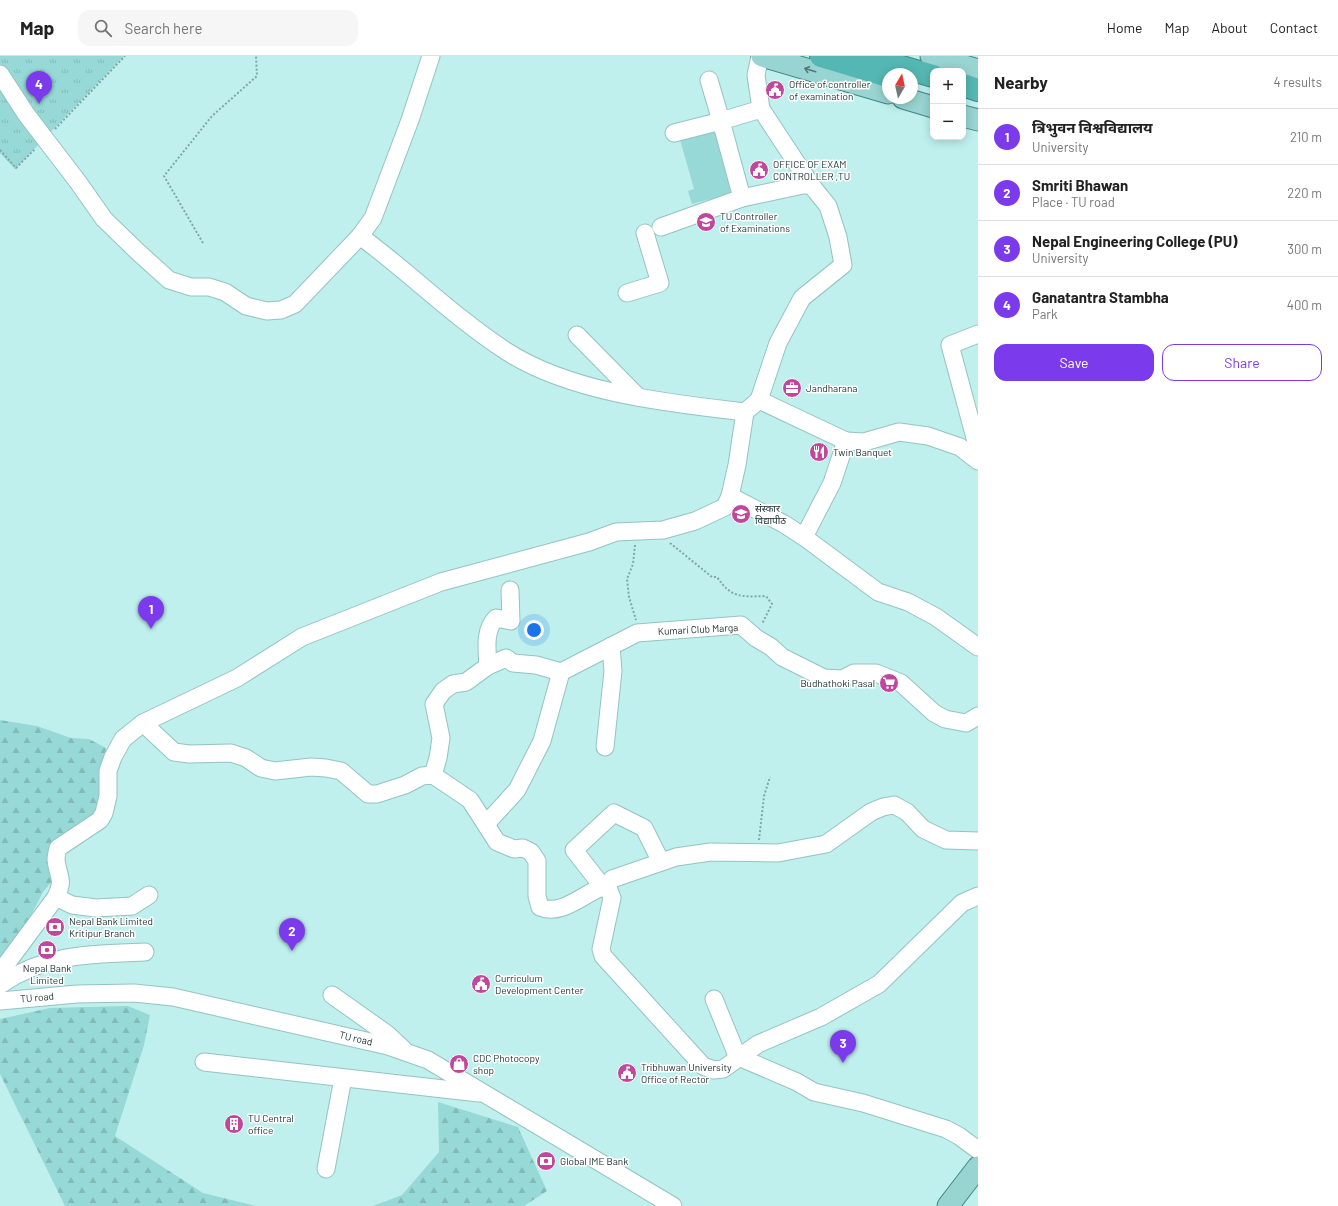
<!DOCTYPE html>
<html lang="en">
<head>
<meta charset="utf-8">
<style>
  body { margin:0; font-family:Barlow,"Noto Sans Devanagari",sans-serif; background:#f6f6f6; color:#222 }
  .controls { position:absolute; right:12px; top:12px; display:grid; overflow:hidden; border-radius:8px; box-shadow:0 2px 10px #0003 }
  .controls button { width:36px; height:36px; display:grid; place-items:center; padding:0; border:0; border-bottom:1px solid #e0e0e0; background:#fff; color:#222; font:20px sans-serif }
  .compass { position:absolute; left:882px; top:12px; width:36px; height:36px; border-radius:50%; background:#fff; box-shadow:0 2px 10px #0003; rotate:9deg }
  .you { position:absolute; left:534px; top:574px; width:14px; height:14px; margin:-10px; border:3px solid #fff; border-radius:50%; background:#1a73e8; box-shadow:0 0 0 6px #1a73e833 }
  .badge { display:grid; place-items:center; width:26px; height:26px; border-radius:50%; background:#7c3aed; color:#fff; font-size:13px; font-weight:700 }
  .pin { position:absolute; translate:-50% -33px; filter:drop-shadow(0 1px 2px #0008) }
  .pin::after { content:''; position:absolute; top:21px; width:14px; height:12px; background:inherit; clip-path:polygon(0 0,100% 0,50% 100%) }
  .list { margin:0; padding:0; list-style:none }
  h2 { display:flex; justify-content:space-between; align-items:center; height:52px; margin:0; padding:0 16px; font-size:17px }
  h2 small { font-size:13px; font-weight:400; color:#767676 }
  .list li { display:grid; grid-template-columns:26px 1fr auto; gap:12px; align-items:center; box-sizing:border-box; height:56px; padding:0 16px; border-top:1px solid #e0e0e0 }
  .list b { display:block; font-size:15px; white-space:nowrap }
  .list p { margin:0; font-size:13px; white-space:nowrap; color:#767676 }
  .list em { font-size:13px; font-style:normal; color:#767676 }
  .actions { display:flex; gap:8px; padding:12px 16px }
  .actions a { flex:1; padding:9px 0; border:1px solid #7c3aed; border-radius:12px; text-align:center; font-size:14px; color:#7c3aed }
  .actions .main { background:#7c3aed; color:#fff }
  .icon { flex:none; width:22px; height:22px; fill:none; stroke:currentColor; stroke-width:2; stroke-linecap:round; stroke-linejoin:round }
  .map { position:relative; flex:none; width:978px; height:1150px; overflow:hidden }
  header { display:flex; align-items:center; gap:24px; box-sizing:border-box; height:56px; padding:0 20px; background:#fff; border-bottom:1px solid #e0e0e0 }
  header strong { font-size:19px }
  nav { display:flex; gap:22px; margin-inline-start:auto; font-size:14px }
  .search { width:280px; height:36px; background:#f6f6f6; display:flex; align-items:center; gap:10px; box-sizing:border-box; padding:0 14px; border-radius:12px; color:#767676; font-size:15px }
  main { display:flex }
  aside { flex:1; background:#fff }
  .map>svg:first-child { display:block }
  .green { fill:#96d9d6 }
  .forest { fill:url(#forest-firs) }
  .park { fill:url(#park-tufts) }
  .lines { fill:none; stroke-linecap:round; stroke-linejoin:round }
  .minor-casing { stroke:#94c3c1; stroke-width:19 }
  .major-casing { stroke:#408784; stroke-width:23 }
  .highway-casing { stroke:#408784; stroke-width:24 }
  .path { stroke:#81a7a4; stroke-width:2; stroke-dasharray:2 2; stroke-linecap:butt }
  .minor { stroke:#fff; stroke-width:17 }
  .major { stroke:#98d4d1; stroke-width:21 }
  .highway { stroke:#54b7b3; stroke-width:22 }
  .oneway { stroke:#537977 }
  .labels { text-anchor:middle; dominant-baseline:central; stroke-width:3; stroke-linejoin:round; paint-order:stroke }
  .poi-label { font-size:10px; fill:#1b2e2d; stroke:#fff; text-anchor:start }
  .street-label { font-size:10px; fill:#1b2e2d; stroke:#fff }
</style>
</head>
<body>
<header>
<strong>Map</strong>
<div class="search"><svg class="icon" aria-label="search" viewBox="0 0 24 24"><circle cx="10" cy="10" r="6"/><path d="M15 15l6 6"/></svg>Search here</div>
<nav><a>Home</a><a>Map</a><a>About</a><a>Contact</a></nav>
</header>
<main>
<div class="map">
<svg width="978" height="1150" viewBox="0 0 978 1150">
  <defs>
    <pattern id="forest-firs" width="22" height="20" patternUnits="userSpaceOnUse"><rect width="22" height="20" fill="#96d9d6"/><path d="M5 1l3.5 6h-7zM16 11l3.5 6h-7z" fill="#81bbb8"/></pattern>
    <pattern id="park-tufts" width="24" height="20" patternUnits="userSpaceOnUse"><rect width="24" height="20" fill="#96d9d6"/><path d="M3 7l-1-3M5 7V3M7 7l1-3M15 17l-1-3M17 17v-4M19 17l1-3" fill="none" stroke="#81bbb8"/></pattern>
  </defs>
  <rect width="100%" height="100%" fill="#bff0ed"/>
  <!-- green -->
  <polygon class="green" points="712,69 736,136 692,148 688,135 694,133 679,80"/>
  <!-- forest -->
  <g class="forest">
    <polygon points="0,664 37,670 71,682 89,683 106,692 102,752 75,775 53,824 43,836 0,919"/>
    <polygon points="128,950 150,959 144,989 115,1080 203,1137 256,1150 65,1150 0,1018 0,963 50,952"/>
    <polygon points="438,1046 518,1071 547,1135 524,1150 373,1150 402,1139 439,1096"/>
  </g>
  <!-- park -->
  <polygon class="park" points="0,0 124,0 15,113 0,97"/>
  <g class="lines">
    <!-- minor casing -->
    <g class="minor-casing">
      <g id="minor">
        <polyline points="0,18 26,58 78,126 104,163 138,196 169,224 191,231 209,231 225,236 246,250 267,255 281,254 295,248 360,180 373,162 410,64 431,0"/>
        <polyline points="709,24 721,65 761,53"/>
        <polyline points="674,77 721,65 742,142"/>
        <polyline points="661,171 742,142 803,129 811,129"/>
        <path d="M 360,180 C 410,217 454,261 506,295 C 571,337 668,347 745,356"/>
        <polyline points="627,237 660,227 645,177"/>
        <polyline points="978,278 950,289 978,393"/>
        <polyline points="577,279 638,341"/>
        <polyline points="759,344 778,287 802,242 843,209 838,181 828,150 811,129 761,53 756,19 760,0"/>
        <polyline points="978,405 960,391 928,380 899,376 864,386 846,385 832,427 804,481 878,536 908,546 936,561 978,591"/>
        <polyline points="730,440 784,468 804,481"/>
        <path d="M 488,610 C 487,594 484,574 496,562 L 511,565 L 510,534"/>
        <polyline points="605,691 613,615 611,590"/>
        <polyline points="433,719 438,702 441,682 434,648 443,635 453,628 466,626 488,610 506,602 513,607 536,609 561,616"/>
        <polyline points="486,768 517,734 542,685 561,616 637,577 741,569 756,582 771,591 782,601 824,622 842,623 854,617 876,617 901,627 934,657 945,663 966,667 978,660"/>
        <polyline points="978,785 946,784 923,773 907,756 894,749 883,751 871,756 826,788 778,797 711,796 676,801 612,823 607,829 612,842 601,893 603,900 703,1010 714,1014 723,1013 758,988 821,961 879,928 962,847 978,840"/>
        <path d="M 607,829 C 586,835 563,861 540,851 L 537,840 L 537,805 L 531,796 L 523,792 L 514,793 L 497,786 L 470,744 L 433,719 L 422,720 L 405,729 L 377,738 L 368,738 L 341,715 L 326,712 L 311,711 L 275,715 L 261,712 L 246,702 L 231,697 L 189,698 L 174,696 L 143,667 L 237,622 L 302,581 L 441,526 L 589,486 L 616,476 L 663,474 L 695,465 L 725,451 L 730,440 L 737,409 L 745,356 L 759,344 L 846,385"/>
        <polyline points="602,830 574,794 614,757 644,772 661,806"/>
        <polyline points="56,841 72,849 96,852 132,850 149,839"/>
        <path d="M 0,925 L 7,907 L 56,841 C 65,822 58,822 56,804 C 56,801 57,796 58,792 L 100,764 L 104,757 L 108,740 L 108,715 L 113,701 L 123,683 L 143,667"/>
        <path d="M 0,929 C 46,897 92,898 145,896"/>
        <polyline points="332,939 387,978 403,993"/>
        <polyline points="714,943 736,997 741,1002 797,1026 814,1036 863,1047 946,1073 959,1080 978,1094"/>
        <polyline points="0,945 77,938 134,937 173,941 388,990 428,1004 673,1150"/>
        <polyline points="204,1006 479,1037"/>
        <polyline points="326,1113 343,1022"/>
      </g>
    </g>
    <!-- major casing -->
    <g class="major-casing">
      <g id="major">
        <polyline points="762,0 888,37"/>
        <polyline points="931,0 978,14"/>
        <polyline points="903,42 933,51"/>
        <polyline points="963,60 978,64"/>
        <polyline points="948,1150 978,1111"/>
      </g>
    </g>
    <!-- highway casing -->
    <g class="highway-casing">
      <g id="highway">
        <polyline points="821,0 888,20"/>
        <polyline points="871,2 933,20"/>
        <polyline points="963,29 978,34"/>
      </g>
    </g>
    <!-- path -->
    <g class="path">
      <polyline points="55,73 125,0"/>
      <polyline points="0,94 16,112 35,93"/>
      <polyline points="203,187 164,120 212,60 257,20 256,0"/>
      <path d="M 670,487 L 712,521 L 717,521 C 731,542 741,541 766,540 L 772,548 L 762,568"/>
      <polyline points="635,489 633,508 627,523 629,541 636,564"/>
      <polyline points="759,784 764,740 770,721"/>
    </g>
    <!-- minor -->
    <use href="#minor" class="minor"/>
    <!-- major -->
    <use href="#major" class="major"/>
    <!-- highway -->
    <use href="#highway" class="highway"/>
  </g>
  <!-- one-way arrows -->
  <defs><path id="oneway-shaft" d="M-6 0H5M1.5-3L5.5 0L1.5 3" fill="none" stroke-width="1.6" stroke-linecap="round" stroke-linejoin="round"/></defs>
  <use class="oneway" href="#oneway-shaft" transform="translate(810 14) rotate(-163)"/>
  <!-- icons -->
  <defs>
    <g id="civic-disc" transform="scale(1)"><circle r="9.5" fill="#c0479b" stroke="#fff"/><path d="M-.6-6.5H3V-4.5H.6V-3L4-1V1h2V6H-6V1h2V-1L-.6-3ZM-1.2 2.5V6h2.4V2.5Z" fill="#fff"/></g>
    <g id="university-disc" transform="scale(1)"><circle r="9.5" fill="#c0479b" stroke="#fff"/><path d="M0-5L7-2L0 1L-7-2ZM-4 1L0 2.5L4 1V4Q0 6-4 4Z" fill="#fff"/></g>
    <g id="office-disc" transform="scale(1)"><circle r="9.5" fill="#c0479b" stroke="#fff"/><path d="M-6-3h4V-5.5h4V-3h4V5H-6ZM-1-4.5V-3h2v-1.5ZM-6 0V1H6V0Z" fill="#fff"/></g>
    <g id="restaurant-disc" transform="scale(1)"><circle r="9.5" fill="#c0479b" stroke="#fff"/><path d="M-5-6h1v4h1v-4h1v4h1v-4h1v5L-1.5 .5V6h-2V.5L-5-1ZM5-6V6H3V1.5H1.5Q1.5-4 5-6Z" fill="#fff"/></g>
    <g id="school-disc" transform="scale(1)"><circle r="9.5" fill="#c0479b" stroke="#fff"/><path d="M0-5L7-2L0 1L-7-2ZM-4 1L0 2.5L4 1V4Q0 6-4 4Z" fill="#fff"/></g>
    <g id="supermarket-disc" transform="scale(1)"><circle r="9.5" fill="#c0479b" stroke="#fff"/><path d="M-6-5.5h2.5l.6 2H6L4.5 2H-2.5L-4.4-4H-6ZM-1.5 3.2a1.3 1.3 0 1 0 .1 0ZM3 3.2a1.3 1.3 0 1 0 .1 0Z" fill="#fff"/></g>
    <g id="bank-disc" transform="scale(1)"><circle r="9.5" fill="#c0479b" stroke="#fff"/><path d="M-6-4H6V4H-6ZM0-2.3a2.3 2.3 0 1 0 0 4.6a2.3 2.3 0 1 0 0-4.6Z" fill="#fff"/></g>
    <g id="shop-disc" transform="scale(1)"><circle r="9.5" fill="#c0479b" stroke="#fff"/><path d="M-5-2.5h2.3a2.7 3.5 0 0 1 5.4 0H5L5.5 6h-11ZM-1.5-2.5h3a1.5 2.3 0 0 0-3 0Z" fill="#fff"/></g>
    <g id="building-disc" transform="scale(1)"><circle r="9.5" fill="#c0479b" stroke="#fff"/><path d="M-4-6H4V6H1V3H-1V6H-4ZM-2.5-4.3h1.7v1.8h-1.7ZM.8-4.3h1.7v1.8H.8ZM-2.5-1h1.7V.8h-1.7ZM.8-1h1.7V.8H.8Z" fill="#fff"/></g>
  </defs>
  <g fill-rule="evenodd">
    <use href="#civic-disc" x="775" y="34"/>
    <use href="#civic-disc" x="759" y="114"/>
    <use href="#university-disc" x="706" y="166"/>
    <use href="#office-disc" x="792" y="332"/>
    <use href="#restaurant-disc" x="819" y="396"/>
    <use href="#school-disc" x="741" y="458"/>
    <use href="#supermarket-disc" x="889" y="627"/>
    <use href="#bank-disc" x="55" y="871"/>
    <use href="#bank-disc" x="47" y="894"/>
    <use href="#civic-disc" x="481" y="928"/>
    <use href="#shop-disc" x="459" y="1008"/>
    <use href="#civic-disc" x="627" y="1017"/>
    <use href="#building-disc" x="234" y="1068"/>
    <use href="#bank-disc" x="546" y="1105"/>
  </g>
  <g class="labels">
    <!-- poi labels -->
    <g class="poi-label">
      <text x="789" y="28">Office of controller<tspan x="789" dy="12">of examination</tspan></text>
      <text x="773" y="108">OFFICE OF EXAM<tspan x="773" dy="12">CONTROLLER ,TU</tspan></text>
      <text x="720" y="160">TU Controller<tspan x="720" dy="12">of Examinations</tspan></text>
      <text x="806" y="332">Jandharana</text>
      <text x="833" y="396">Twin Banquet</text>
      <text x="755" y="452">संस्कार<tspan x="755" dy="12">विद्यापीठ</tspan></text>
      <text x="875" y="627" text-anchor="end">Budhathoki Pasal</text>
      <text x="69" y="865">Nepal Bank Limited<tspan x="69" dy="12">Kritipur Branch</tspan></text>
      <text x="47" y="912" text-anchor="middle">Nepal Bank<tspan x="47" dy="12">Limited</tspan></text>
      <text x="495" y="922">Curriculum<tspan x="495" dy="12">Development Center</tspan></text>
      <text x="473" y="1002">CDC Photocopy<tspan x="473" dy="12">shop</tspan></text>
      <text x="641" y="1011">Tribhuwan University<tspan x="641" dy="12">Office of Rector</tspan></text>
      <text x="248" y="1062">TU Central<tspan x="248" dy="12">office</tspan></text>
      <text x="560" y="1105">Global IME Bank</text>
    </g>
    <!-- street labels -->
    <g class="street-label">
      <text transform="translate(698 573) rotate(-3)">Kumari Club Marga</text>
      <text transform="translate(37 941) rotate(-5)">TU road</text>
      <text transform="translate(356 982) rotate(13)">TU road</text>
    </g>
  </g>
</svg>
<div class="controls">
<button>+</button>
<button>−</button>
</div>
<svg class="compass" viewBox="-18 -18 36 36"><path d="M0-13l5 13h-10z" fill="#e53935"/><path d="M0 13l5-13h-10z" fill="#767676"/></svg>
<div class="you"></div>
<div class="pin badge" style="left:151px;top:573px">1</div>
<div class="pin badge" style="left:292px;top:895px">2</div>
<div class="pin badge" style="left:843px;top:1007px">3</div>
<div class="pin badge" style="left:39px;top:48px">4</div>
</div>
<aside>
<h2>Nearby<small>4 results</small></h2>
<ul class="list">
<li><span class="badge">1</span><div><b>त्रिभुवन विश्वविद्यालय</b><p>University</p></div><em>210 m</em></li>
<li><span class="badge">2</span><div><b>Smriti Bhawan</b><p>Place · TU road</p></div><em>220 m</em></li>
<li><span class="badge">3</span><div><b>Nepal Engineering College (PU)</b><p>University</p></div><em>300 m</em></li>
<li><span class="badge">4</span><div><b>Ganatantra Stambha</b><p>Park</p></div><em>400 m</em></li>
</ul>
<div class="actions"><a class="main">Save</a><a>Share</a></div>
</aside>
</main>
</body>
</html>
